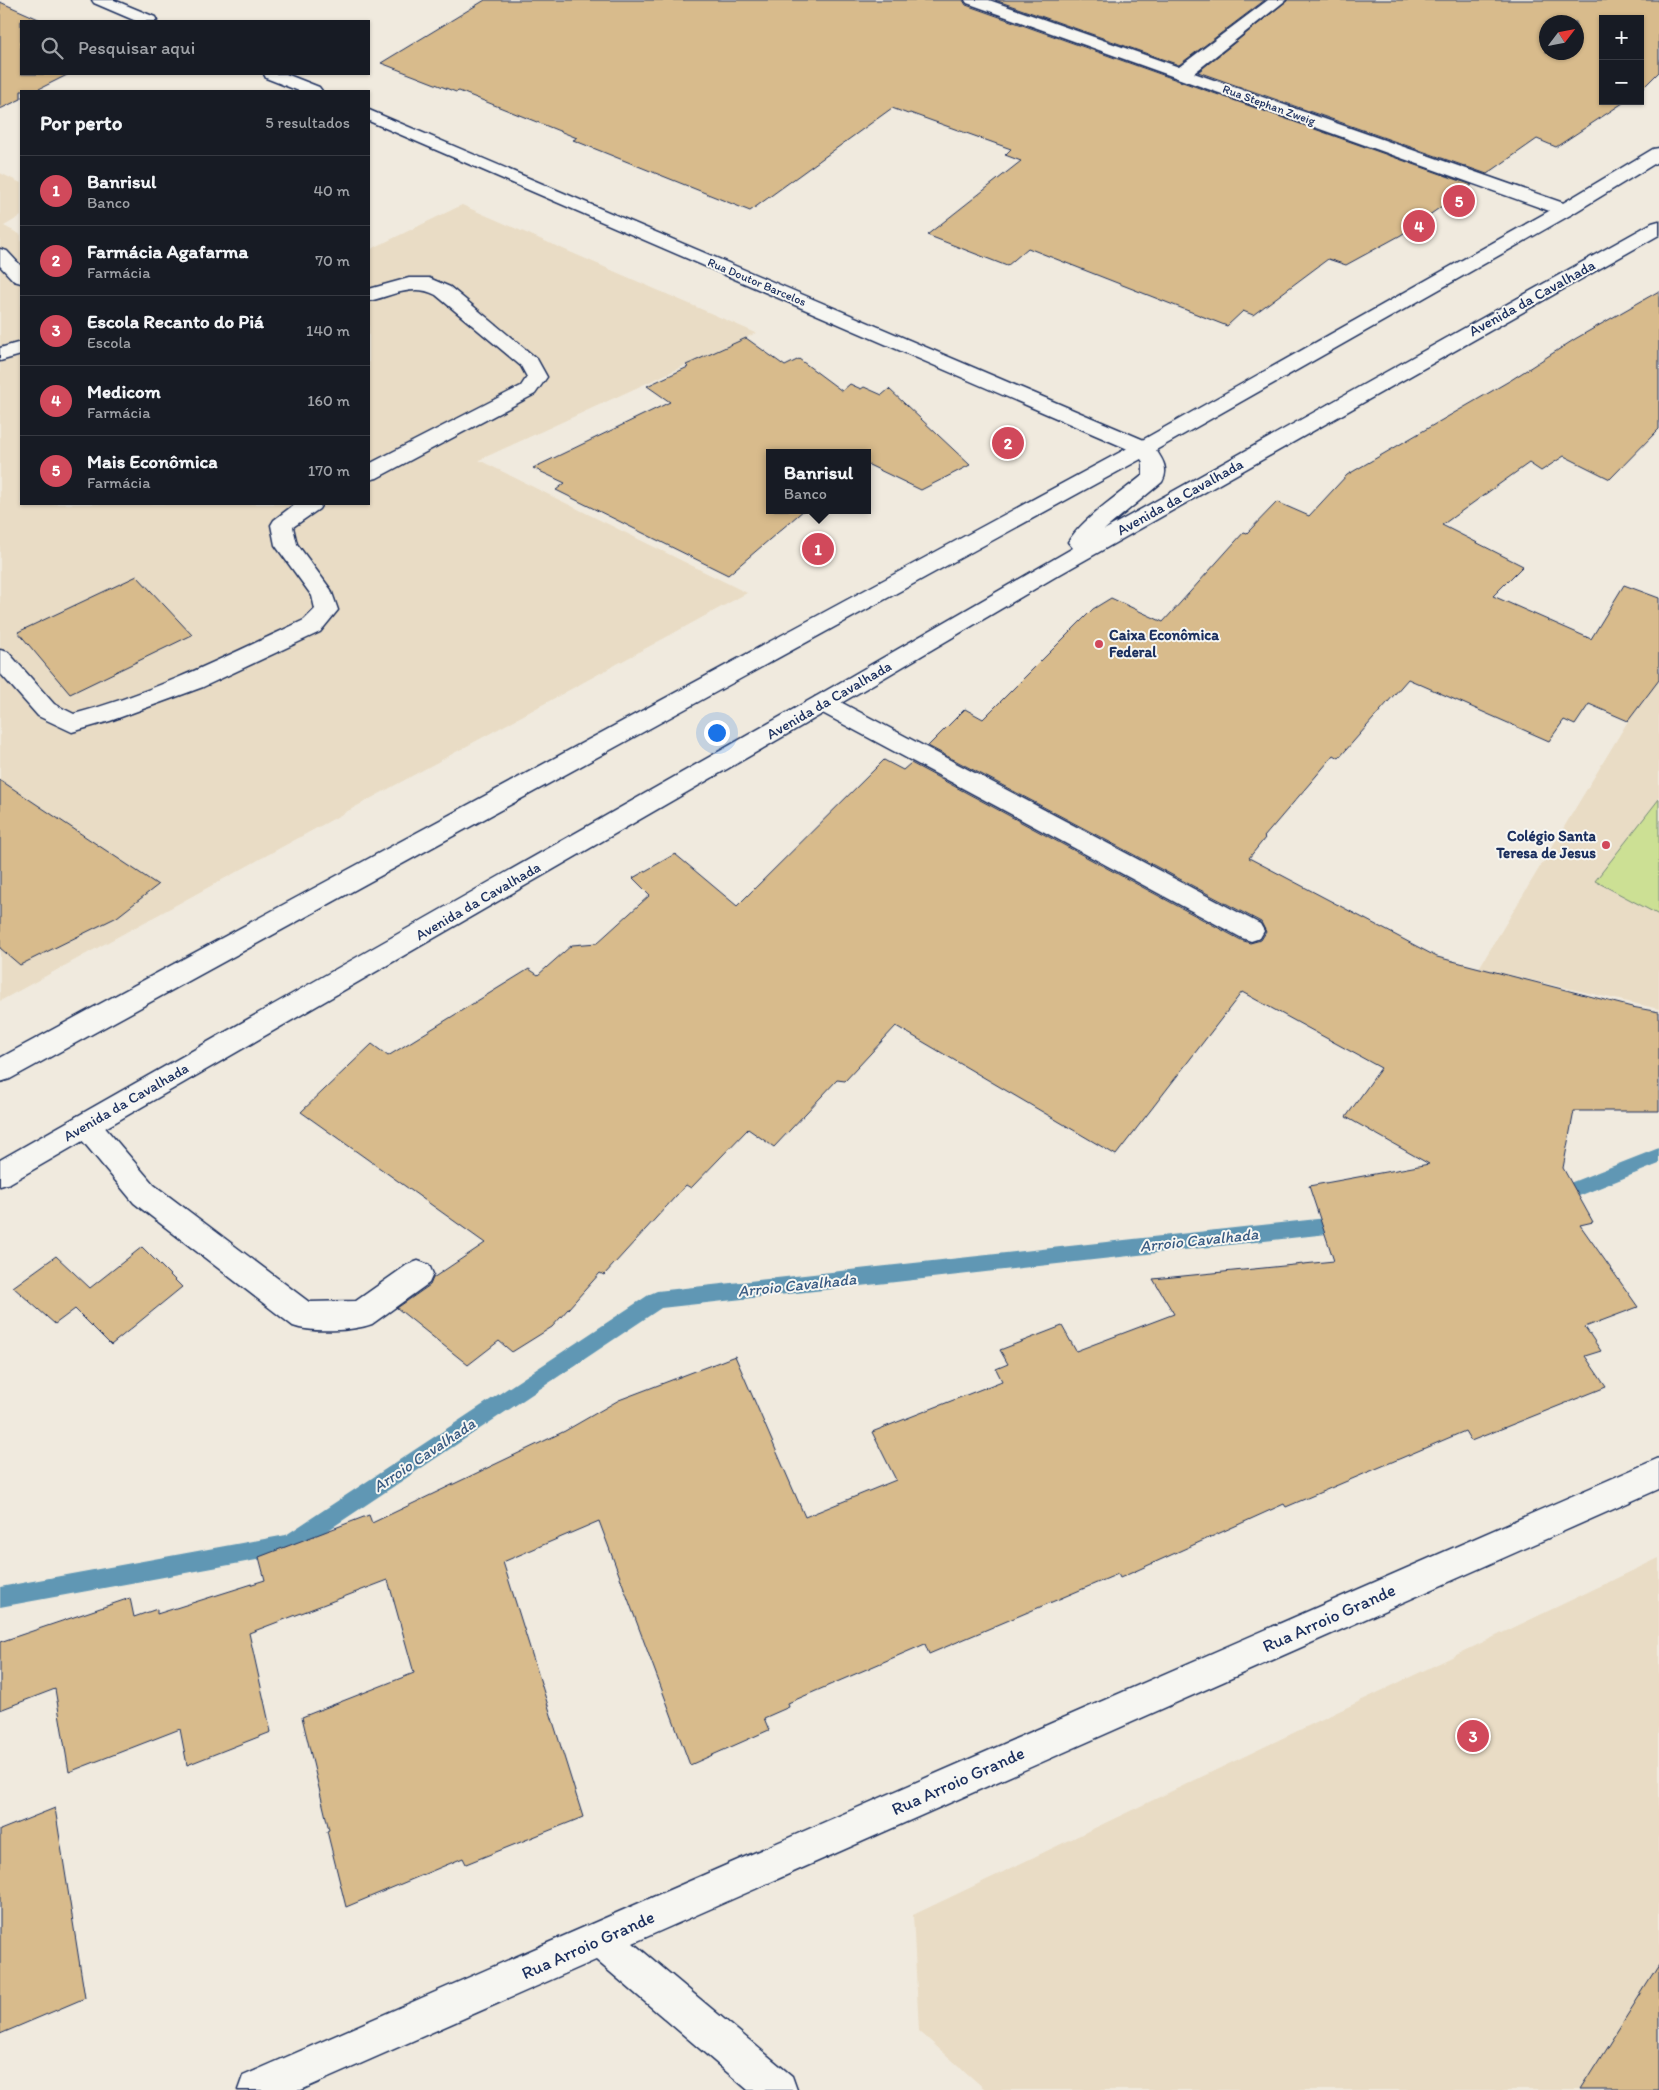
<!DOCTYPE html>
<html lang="pt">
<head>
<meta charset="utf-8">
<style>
  body { margin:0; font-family:Itim,sans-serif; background:#242831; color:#f1f3f6 }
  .controls { position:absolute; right:15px; top:15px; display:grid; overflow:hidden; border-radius:0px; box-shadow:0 1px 4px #0004 }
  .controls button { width:45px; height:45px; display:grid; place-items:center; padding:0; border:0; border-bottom:1px solid #363941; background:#171b24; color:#f1f3f6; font:25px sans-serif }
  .compass { position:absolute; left:1539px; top:15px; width:45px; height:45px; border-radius:50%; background:#171b24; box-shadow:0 1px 4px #0004; rotate:58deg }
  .you { position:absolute; left:716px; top:732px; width:18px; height:18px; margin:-12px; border:4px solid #fff; border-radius:50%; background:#1a73e8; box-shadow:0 0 0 8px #1a73e833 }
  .badge { display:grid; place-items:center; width:32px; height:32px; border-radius:50%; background:#d1495b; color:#fff; font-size:16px; font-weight:700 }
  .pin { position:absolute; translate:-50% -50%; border:2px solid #fff; box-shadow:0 1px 5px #0006 }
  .popup { position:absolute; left:766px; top:449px; width:105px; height:65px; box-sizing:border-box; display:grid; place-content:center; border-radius:0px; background:#171b24; filter:drop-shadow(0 1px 4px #0005); font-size:16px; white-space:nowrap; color:#9ea1a6 }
  .popup b { font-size:19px; color:#f1f3f6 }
  .popup::after { content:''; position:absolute; left:50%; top:100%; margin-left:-10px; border:10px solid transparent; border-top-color:#171b24 }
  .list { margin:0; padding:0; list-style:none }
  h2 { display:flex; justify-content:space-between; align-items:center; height:65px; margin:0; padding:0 20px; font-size:21px }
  h2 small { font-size:16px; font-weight:400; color:#9ea1a6 }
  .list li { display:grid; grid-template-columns:32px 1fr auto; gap:15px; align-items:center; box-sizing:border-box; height:70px; padding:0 20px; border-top:1px solid #363941 }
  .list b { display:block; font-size:19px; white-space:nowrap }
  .list p { margin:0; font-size:16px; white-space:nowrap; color:#9ea1a6 }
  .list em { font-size:16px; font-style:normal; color:#9ea1a6 }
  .icon { flex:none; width:28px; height:28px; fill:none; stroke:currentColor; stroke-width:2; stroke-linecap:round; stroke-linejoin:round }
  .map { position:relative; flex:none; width:1659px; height:2090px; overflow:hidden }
  .search { position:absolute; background:#171b24; box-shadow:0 1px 4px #0004; left:20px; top:20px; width:350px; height:55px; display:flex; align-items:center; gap:12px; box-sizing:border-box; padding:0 18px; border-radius:0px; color:#9ea1a6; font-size:19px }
  .panel { position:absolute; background:#171b24; box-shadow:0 1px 4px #0004; left:20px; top:90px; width:350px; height:415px; border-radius:0px }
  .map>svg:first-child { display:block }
  .built { fill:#e9dcc5 }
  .green { fill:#cce094; stroke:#748879 }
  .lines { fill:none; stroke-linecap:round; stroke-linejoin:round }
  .stream { fill:#6097b4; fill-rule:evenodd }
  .building { fill:#d8bb8c; stroke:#1b2f5e; fill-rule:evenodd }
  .lane-casing { stroke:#1b2f5e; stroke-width:3 }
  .street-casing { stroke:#1b2f5e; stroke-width:3 }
  .secondary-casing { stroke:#1b2f5e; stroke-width:3 }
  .primary-casing { stroke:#1b2f5e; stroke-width:3 }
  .lane { fill:#f6f6f2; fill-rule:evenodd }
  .street { fill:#f6f6f2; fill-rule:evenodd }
  .secondary { fill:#f6f6f2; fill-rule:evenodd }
  .primary { fill:#f6f6f2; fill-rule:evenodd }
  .poi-dot { fill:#d1495b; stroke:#f6f6f2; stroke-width:2 }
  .labels { text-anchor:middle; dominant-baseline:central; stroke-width:4; stroke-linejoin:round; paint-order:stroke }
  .far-street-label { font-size:12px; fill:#1b2f5e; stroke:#f6f6f2 }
  .street-label { font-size:15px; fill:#1b2f5e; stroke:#f6f6f2 }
  .poi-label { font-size:15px; font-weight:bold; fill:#1b2f5e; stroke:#f6f6f2; text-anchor:start }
  .water-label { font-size:16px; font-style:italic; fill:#385a82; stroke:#f6f6f2 }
  .near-street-label { font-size:18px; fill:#1b2f5e; stroke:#f6f6f2 }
</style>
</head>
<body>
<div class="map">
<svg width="1659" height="2090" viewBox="0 0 1659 2090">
  <rect width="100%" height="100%" fill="#f0eade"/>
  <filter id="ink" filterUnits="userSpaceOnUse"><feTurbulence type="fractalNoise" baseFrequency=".02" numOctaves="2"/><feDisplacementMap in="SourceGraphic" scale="10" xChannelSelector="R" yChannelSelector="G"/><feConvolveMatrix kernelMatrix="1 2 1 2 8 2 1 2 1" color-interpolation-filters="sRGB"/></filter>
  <g filter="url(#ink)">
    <!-- built -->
    <g class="built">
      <polygon points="0,173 21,183 21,216 4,226 21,235 21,504 369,504 369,250 462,205 756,333 479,460 747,593 0,1001"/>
      <polygon points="1659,679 1659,1009 1479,968 1628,721"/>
      <polygon points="1659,1558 1659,2090 986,2090 919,2031 913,1915"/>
    </g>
    <!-- green -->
    <polygon class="green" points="1659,799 1659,915 1595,881"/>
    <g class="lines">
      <!-- stream -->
      <g class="stream">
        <polygon points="1659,1148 1659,1164 1554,1206 1547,1204 1545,1198 1547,1192"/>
        <polygon points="1345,1216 1352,1218 1354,1224 1352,1230 1345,1232 661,1308 297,1551 290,1554 0,1607 0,1587 286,1535 650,1294 657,1291"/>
      </g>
    </g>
    <!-- building -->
    <g class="building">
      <polygon points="485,0 963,0 966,5 1472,185 1401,235 1346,265 1328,259 1253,315 1243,311 1227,326 1028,248 1007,266 927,235 1021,161 1005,155 1011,149 910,113 908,114 892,108 750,211 573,140 577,138 459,91 456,92 381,63"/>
      <polygon points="995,0 1265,0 1179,65"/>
      <path d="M 1288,0 L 1659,0 L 1659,72 L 1640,91 L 1640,19 L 1603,19 L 1603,101 L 1626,101 L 1556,147 L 1537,139 L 1487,174 L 1198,72 ZM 1546,22 L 1576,22 L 1576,52 L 1546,52 Z"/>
      <polygon points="0,2 43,21 21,21 21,74 69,74 35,91 21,91 21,99 0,109"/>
      <polygon points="1659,291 1659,429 1610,479 1564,456 1541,471 1529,463 1442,525 1523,566 1493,596 1591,639 1624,585 1659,598 1659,680 1628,721 1589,704 1575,725 1564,720 1549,741 1408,679 1339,758 1334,755 1264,837 1265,838 1249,858 1437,957 1632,1007 1659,1012 1659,1111 1574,1111 1563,1168 1593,1222 1580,1225 1638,1307 1585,1327 1601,1351 1585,1356 1606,1387 1471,1441 1465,1431 1286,1507 1284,1504 1120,1578 1118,1574 929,1654 925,1644 788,1703 789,1707 764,1718 769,1730 690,1765 599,1521 503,1562 583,1817 466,1864 463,1858 346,1907 327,1831 329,1830 302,1717 414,1673 388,1580 249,1633 271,1732 187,1765 180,1729 69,1772 55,1689 0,1710 0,1642 130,1598 134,1617 157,1609 157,1614 265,1580 259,1557 369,1515 372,1523 565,1431 619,1400 735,1356 805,1517 896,1480 872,1432 1002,1381 996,1369 1008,1364 1000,1350 1062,1326 1076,1351 1174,1314 1153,1279 1334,1261 1309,1186 1429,1164 1346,1117 1381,1068 1242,992 1116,1155 896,1026 845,1081 837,1080 774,1147 748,1129 691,1188 686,1185 604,1275 600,1273 552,1327 512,1352 499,1341 468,1365 397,1308 430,1285 433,1278 485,1243 301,1112 372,1044 388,1056 529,969 538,975 572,945 597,943 650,895 633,878 675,854 737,906 884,760 903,770 911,763 1241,940 1250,943 1261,940 1266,932 1261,922 928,746 965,709 983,719 1093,609 1111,598 1163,622 1244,532 1247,533 1277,502 1309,516 1347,475 1511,380 1575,339"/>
      <polygon points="746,338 785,366 799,359 842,391 850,384 861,389 864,387 882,395 889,389 970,465 921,490 867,464 867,453 769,453 769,510 804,510 728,575 556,490 565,483 533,468 670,402 647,386 688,367 686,365"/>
      <polygon points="137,576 192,635 70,694 18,632"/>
      <polygon points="0,780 158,885 117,917 20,965 0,948"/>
      <polygon points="142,1247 182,1287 111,1345 75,1309 55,1324 13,1287 56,1256 90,1288"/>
      <polygon points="55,1808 85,1998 0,2034 0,1830"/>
      <polygon points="1659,1965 1659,2090 1580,2090"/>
    </g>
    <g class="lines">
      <!-- lane casing -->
      <g class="lane-casing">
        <g id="lane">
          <polygon points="0,249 7,251 21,266 21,283 14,281 0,266"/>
          <path d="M 409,278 L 429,278 L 450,287 L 537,359 L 547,377 L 535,394 L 377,478 L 369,480 L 369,464 L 521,386 L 527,377 L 521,366 L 436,295 C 413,283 392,296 369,301 L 369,289 Z"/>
          <polygon points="21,342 21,355 0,361 0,348"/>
          <path d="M 295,504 L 322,504 L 319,509 L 293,527 L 297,544 L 331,590 L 338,610 L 320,632 L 203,687 L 110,721 L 72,732 L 38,716 L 0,673 L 0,650 L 8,652 L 54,704 L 74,714 C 154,693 229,655 304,620 L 315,609 L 312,596 L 275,545 L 271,525 L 274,520 Z"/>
          <polygon points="823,695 831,697 1260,924 1264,931 1260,938 1251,941 1242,938 815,709 811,703 815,697"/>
          <path d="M 86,1113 L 96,1117 L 154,1185 L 309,1302 L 356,1301 L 407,1265 L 418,1261 L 429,1265 L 433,1274 L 429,1283 L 372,1324 C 353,1331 312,1333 293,1326 L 134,1203 L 76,1133 L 72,1125 L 76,1117 Z"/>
        </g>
      </g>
      <!-- street casing -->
      <g class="street-casing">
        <g id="street">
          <polygon points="965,0 989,0 1179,67 1268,0 1286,0 1194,73 1572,206 1574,210 1572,214 1565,216 1558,214 967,3"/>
          <polygon points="1659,1458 1659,1489 633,1943 792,2076 797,2090 748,2090 596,1960 301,2090 238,2090 243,2076"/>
        </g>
      </g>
      <!-- secondary casing -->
      <g class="secondary-casing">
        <g id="secondary">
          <polygon points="92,0 114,0 155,17 157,21 136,21 94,3"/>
          <polygon points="264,74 286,74 319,87 322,91 299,91 266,78"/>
          <polygon points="369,110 1151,443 1155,448 1151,453 1144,455 1137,453 369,121"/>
        </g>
      </g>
      <!-- primary casing -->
      <g class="primary-casing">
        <path id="primary" d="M 1659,148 L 1659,161 L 1572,214 L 1156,450 C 1163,460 1169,470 1162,482 L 1104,530 L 1652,223 L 1659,221 L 1659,235 L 1055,577 L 831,709 L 10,1183 L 0,1186 L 0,1160 L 815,697 L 1073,548 L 1068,542 C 1083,518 1121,493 1143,475 L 1143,462 L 1141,459 L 10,1079 L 0,1082 L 0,1058 L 1137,443 L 1558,206 L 1653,149 Z"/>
      </g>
      <!-- lane -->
      <use href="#lane" class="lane"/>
      <!-- street -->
      <use href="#street" class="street"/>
      <!-- secondary -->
      <use href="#secondary" class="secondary"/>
      <!-- primary -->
      <use href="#primary" class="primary"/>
    </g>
  </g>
  <!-- markers -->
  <g class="poi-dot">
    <circle cx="1099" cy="644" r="5"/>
    <circle cx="1606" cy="845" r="5"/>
  </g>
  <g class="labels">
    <!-- far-street labels -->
    <g class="far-street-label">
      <text transform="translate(1269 105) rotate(20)">Rua Stephan Zweig</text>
      <text transform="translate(757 282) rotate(23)">Rua Doutor Barcelos</text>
    </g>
    <!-- street labels -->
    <g class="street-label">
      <text transform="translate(1532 298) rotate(-29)">Avenida da Cavalhada</text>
      <text transform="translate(1180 497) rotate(-29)">Avenida da Cavalhada</text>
      <text transform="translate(829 700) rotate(-30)">Avenida da Cavalhada</text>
      <text transform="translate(478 901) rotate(-30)">Avenida da Cavalhada</text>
      <text transform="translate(126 1102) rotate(-30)">Avenida da Cavalhada</text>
    </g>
    <!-- poi labels -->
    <g class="poi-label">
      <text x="1109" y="635">Caixa Econômica<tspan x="1109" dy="17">Federal</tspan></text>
      <text x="1596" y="836" text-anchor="end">Colégio Santa<tspan x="1596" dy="17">Teresa de Jesus</tspan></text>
    </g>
    <!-- water labels -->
    <g class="water-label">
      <text transform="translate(1199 1240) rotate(-6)">Arroio Cavalhada</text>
      <text transform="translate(797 1285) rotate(-6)">Arroio Cavalhada</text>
      <text transform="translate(424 1455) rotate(-34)">Arroio Cavalhada</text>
    </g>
    <!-- near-street labels -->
    <g class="near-street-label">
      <text transform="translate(1329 1618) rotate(-24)">Rua Arroio Grande</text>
      <text transform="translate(958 1781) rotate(-24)">Rua Arroio Grande</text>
      <text transform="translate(588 1945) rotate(-24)">Rua Arroio Grande</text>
    </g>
  </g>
</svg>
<div class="controls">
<button>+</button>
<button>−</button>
</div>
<svg class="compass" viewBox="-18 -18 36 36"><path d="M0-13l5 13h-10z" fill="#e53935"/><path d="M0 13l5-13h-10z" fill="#9ea1a6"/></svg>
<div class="you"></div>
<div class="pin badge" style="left:818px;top:549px">1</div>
<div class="popup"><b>Banrisul</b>Banco</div>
<div class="pin badge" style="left:1008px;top:443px">2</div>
<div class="pin badge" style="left:1473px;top:1736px">3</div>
<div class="pin badge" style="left:1419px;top:226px">4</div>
<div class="pin badge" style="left:1459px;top:201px">5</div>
<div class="search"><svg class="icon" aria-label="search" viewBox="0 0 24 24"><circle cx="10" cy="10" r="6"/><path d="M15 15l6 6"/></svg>Pesquisar aqui</div>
<section class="panel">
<h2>Por perto<small>5 resultados</small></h2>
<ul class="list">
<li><span class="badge">1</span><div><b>Banrisul</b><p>Banco</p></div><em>40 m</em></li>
<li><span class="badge">2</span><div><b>Farmácia Agafarma</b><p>Farmácia</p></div><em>70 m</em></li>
<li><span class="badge">3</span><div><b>Escola Recanto do Piá</b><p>Escola</p></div><em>140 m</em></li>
<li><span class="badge">4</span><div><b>Medicom</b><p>Farmácia</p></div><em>160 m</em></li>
<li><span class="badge">5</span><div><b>Mais Econômica</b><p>Farmácia</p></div><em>170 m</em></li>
</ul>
</section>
</div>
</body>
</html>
